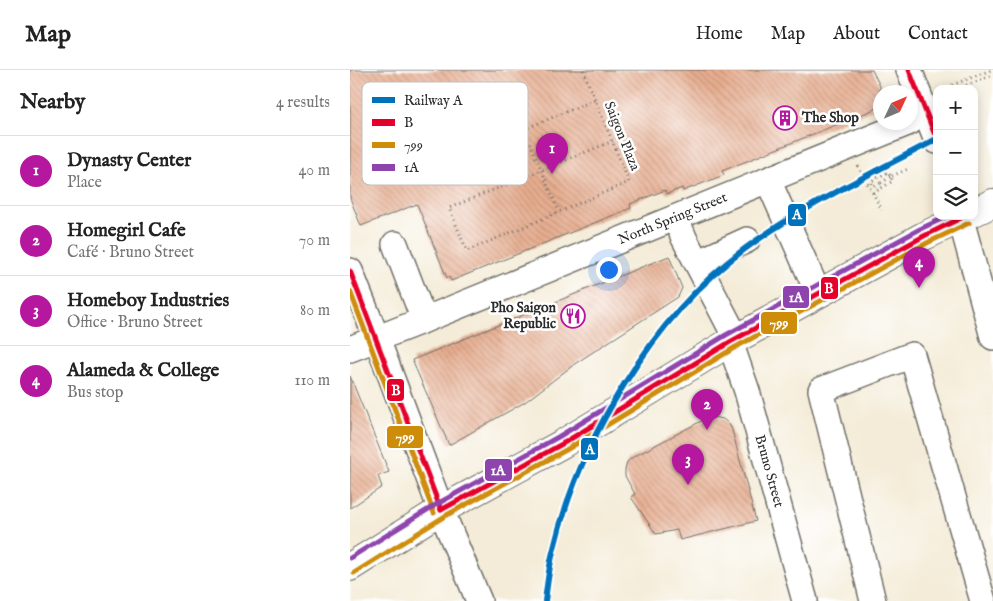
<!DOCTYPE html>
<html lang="en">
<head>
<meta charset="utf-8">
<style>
  body { margin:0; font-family:"IM FELL English",serif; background:#f6f6f6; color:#222 }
  .controls { position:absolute; right:15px; top:15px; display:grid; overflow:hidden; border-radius:10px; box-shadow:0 2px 12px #0003 }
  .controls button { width:45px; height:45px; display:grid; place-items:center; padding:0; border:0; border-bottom:1px solid #e0e0e0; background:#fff; color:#222; font:25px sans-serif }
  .compass { position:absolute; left:523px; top:15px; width:45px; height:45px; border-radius:50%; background:#fff; box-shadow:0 2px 12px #0003; rotate:46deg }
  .you { position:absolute; left:258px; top:199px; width:18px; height:18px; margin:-12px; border:4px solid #fff; border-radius:50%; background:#1a73e8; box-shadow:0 0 0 8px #1a73e833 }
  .badge { display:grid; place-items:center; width:32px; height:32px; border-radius:50%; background:#b5179e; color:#fff; font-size:16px; font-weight:700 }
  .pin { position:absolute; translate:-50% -41px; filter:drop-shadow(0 1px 2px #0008) }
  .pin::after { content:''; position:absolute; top:26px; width:18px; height:15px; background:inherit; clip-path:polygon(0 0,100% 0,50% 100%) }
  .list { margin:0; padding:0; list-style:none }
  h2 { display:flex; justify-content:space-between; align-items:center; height:65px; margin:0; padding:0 20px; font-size:21px }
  h2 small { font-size:16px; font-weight:400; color:#767676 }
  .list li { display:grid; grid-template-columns:32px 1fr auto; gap:15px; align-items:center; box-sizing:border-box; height:70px; padding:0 20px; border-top:1px solid #e0e0e0 }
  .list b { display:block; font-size:19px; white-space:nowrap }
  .list p { margin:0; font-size:16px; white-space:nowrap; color:#767676 }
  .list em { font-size:16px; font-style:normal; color:#767676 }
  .icon { flex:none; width:28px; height:28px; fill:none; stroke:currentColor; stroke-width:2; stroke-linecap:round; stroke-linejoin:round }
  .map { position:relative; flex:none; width:643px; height:531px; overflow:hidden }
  header { display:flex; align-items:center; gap:30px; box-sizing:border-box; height:70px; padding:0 25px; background:#fff; border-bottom:1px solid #e0e0e0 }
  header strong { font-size:24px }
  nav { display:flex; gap:28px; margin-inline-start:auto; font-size:18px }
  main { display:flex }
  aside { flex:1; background:#fff }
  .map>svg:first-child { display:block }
  .building { fill:url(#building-back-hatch) }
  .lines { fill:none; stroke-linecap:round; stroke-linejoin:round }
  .minor-casing { stroke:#716f68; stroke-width:28 }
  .major-casing { stroke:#716f68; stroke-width:30 }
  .path { stroke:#716f68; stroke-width:3; stroke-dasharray:1 4; stroke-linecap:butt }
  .minor { stroke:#fff; stroke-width:25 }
  .major { stroke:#fff; stroke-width:28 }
  .path-bridge { stroke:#716f68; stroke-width:3; stroke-dasharray:1 4; stroke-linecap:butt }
  .bus-1-casing { stroke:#fff; stroke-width:9 }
  .bus-2-casing { stroke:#fff; stroke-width:9 }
  .bus-3-casing { stroke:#fff; stroke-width:9 }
  .bus-1 { stroke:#e4002b; stroke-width:5 }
  .bus-2 { stroke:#ce8d09; stroke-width:5 }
  .bus-3 { stroke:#8e44ad; stroke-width:5 }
  .rail-1-casing { stroke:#fff; stroke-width:10 }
  .rail-1 { stroke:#0072bc; stroke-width:6 }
  .labels { text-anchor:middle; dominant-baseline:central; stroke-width:5; stroke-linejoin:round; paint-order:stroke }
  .poi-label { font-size:14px; font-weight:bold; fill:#2b2b2b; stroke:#fff; text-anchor:start }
  .street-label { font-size:14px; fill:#2b2b2b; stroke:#fff }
  .key { fill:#fff; stroke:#bfbfbf; stroke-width:1 }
  .key-label { font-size:14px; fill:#2b2b2b }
  .line-badge { stroke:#fff; stroke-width:2 }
  .badge-label { font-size:14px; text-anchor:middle; font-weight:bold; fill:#fff }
</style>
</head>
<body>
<header>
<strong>Map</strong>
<nav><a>Home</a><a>Map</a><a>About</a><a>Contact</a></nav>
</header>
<main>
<aside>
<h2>Nearby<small>4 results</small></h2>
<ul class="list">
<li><span class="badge">1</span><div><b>Dynasty Center</b><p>Place</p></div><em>40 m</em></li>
<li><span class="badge">2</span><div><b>Homegirl Cafe</b><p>Café · Bruno Street</p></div><em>70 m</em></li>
<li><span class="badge">3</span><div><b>Homeboy Industries</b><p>Office · Bruno Street</p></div><em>80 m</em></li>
<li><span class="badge">4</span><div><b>Alameda &amp; College</b><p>Bus stop</p></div><em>110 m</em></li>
</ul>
</aside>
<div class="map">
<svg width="643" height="531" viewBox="0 0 643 531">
  <defs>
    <pattern id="building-back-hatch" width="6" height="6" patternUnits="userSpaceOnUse" patternTransform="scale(1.25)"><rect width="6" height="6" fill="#e8ae90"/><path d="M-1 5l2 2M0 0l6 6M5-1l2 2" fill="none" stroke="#bc8e76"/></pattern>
  </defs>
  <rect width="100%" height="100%" fill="#fff"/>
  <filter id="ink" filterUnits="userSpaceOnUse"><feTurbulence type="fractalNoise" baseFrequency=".02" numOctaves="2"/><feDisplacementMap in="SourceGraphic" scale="10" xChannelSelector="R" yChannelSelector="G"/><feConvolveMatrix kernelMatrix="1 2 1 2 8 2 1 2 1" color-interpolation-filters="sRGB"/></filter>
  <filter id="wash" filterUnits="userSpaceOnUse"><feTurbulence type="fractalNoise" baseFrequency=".0096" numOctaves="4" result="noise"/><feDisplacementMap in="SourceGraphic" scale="20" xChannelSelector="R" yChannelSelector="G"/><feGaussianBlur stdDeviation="1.12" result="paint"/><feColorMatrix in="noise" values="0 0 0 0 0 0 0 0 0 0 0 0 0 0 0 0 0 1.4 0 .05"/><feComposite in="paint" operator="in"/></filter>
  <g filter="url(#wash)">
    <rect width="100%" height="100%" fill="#f4ecd8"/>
    <g id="blocks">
      <!-- building -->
      <g class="building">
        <polygon points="0,0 522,0 530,16 530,37 372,101 374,105 333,121 332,118 317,124 315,120 280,134 281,138 101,211 99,207 97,208 67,134 11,156 0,128"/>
        <polygon points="319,186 332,218 328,227 226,293 175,332 99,375 62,290"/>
        <polygon points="0,306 39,402 28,406 32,417 0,438"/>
        <polygon points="364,347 373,349 379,354 382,360 406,451 330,470 327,460 306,464 281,427 285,424 275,406 275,399 277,392 283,387 355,349"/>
      </g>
    </g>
  </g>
  <g filter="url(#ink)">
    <use href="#blocks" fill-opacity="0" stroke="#716f68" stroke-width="1"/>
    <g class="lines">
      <!-- minor casing -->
      <g class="minor-casing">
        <g id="minor">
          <polyline points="559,0 587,71"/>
          <polyline points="418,110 468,223"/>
          <polyline points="610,146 643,267"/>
          <polyline points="326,148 334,168 386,268"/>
          <polyline points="45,174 74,250"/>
          <polyline points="347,193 397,170"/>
          <polyline points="0,201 27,269 91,440 129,531"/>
          <path id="s1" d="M 380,272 L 397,321 L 455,531"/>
          <path id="s2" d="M 0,279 L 74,250 L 560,52"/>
          <polyline points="523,531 471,320 562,285 633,531"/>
        </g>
      </g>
      <!-- major casing -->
      <g class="major-casing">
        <g id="major">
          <polyline points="624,142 643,133"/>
          <polyline points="0,497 91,440 212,374 380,272 574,166 616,146"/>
        </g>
      </g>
      <!-- path -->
      <g class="path">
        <path d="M 233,0 C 248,38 264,75 279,112 L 117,181 L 99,138 L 263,71"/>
        <polyline points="602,15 641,0"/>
        <polyline points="607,19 643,5"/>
        <polyline points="174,59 209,142"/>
        <polyline points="123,80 245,30"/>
        <polyline points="508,96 532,140"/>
        <polyline points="542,106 560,98"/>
        <polyline points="523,123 543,111 538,102 521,111 523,116 531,113"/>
      </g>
      <!-- minor -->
      <use href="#minor" class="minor"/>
      <!-- major -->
      <use href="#major" class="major"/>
      <!-- path-bridge -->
      <polyline class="path-bridge" points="531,113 542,106"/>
      <!-- bus-1 casing -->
      <g class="bus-1-casing">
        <g id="bus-1">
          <polyline points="559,0 587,70"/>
          <polyline points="0,201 91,440"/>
          <polyline points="91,440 212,374 380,272 574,166 611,148"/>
        </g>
      </g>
      <!-- bus-2 casing -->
      <g class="bus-2-casing">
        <g id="bus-2">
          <polyline points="0,221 84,443"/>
          <polyline points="4,503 95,446 216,380 384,278 577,173 619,153"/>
        </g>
      </g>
      <!-- bus-3 casing -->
      <g class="bus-3-casing">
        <polyline id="bus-3" points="0,488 87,434 208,367 376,265 570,159 598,146"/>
      </g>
      <!-- bus-1 -->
      <use href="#bus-1" class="bus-1"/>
      <!-- bus-2 -->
      <use href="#bus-2" class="bus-2"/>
      <!-- bus-3 -->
      <use href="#bus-3" class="bus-3"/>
      <!-- rail-1 casing -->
      <g class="rail-1-casing">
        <path id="rail-1" d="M 195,531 C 197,515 199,498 203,482 C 229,371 303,246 396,178 C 455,135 523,103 587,69"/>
      </g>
      <!-- rail-1 -->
      <use href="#rail-1" class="rail-1"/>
    </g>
  </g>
  <!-- icons -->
  <defs>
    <g id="building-ring" transform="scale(1.25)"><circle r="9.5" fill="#fff" stroke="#b5179e" stroke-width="1.5"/><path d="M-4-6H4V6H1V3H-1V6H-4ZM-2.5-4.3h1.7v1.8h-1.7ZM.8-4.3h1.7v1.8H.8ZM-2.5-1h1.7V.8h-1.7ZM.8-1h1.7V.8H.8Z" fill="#b5179e"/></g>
    <g id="restaurant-ring" transform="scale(1.25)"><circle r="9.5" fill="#fff" stroke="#b5179e" stroke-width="1.5"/><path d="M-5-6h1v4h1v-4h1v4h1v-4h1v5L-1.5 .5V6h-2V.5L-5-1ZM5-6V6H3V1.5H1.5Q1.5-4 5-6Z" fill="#b5179e"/></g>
  </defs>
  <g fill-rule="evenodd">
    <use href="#building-ring" x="435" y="48"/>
    <use href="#restaurant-ring" x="223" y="246"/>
  </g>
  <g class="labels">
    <!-- poi labels -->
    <g class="poi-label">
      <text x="452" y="48">The Shop</text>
      <text x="206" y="238" text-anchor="end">Pho Saigon<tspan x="206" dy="16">Republic</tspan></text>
    </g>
    <!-- street labels -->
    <g class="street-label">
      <text transform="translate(272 66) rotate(68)">Saigon Plaza</text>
      <text stroke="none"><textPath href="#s2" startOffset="348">North Spring Street</textPath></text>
      <text stroke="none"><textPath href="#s1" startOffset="135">Bruno Street</textPath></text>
    </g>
  </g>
  <!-- legend -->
  <rect x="12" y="12" width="166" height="103" rx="8" class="key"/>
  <rect x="22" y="27" width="23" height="6" fill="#0072bc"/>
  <rect x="22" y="49" width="23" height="7" fill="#e4002b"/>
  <rect x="22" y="72" width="23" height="6" fill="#ce8d09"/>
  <rect x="22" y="94" width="23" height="7" fill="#8e44ad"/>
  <g class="key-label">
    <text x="54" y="35">Railway A</text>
    <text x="54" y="57">B</text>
    <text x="54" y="80">799</text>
    <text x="54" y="102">1A</text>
  </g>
  <g class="line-badge">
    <rect x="437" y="133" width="20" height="24" rx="5" fill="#0072bc"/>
    <rect x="470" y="206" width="19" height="24" rx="5" fill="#e4002b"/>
    <rect x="432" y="215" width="28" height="24" rx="5" fill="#8e44ad"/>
    <rect x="410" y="241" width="38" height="24" rx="5" fill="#ce8d09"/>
    <rect x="36" y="308" width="19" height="24" rx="5" fill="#e4002b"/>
    <rect x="36" y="355" width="38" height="24" rx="5" fill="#ce8d09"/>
    <rect x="230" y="367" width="19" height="24" rx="5" fill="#0072bc"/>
    <rect x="134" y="388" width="29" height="24" rx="5" fill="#8e44ad"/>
  </g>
  <g class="badge-label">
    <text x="447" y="149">A</text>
    <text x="479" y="223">B</text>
    <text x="446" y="232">1A</text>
    <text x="429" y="258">799</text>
    <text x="46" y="325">B</text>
    <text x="55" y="372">799</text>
    <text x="240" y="384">A</text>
    <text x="148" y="405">1A</text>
  </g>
</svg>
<div class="controls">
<button>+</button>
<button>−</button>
<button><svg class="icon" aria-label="layers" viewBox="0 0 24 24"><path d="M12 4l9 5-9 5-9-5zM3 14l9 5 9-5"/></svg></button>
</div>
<svg class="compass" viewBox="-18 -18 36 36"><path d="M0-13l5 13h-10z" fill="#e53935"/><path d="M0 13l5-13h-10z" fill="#767676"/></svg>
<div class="you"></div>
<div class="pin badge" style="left:202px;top:104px">1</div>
<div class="pin badge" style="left:357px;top:360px">2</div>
<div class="pin badge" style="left:338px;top:415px">3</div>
<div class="pin badge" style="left:569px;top:218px">4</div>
</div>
</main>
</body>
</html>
